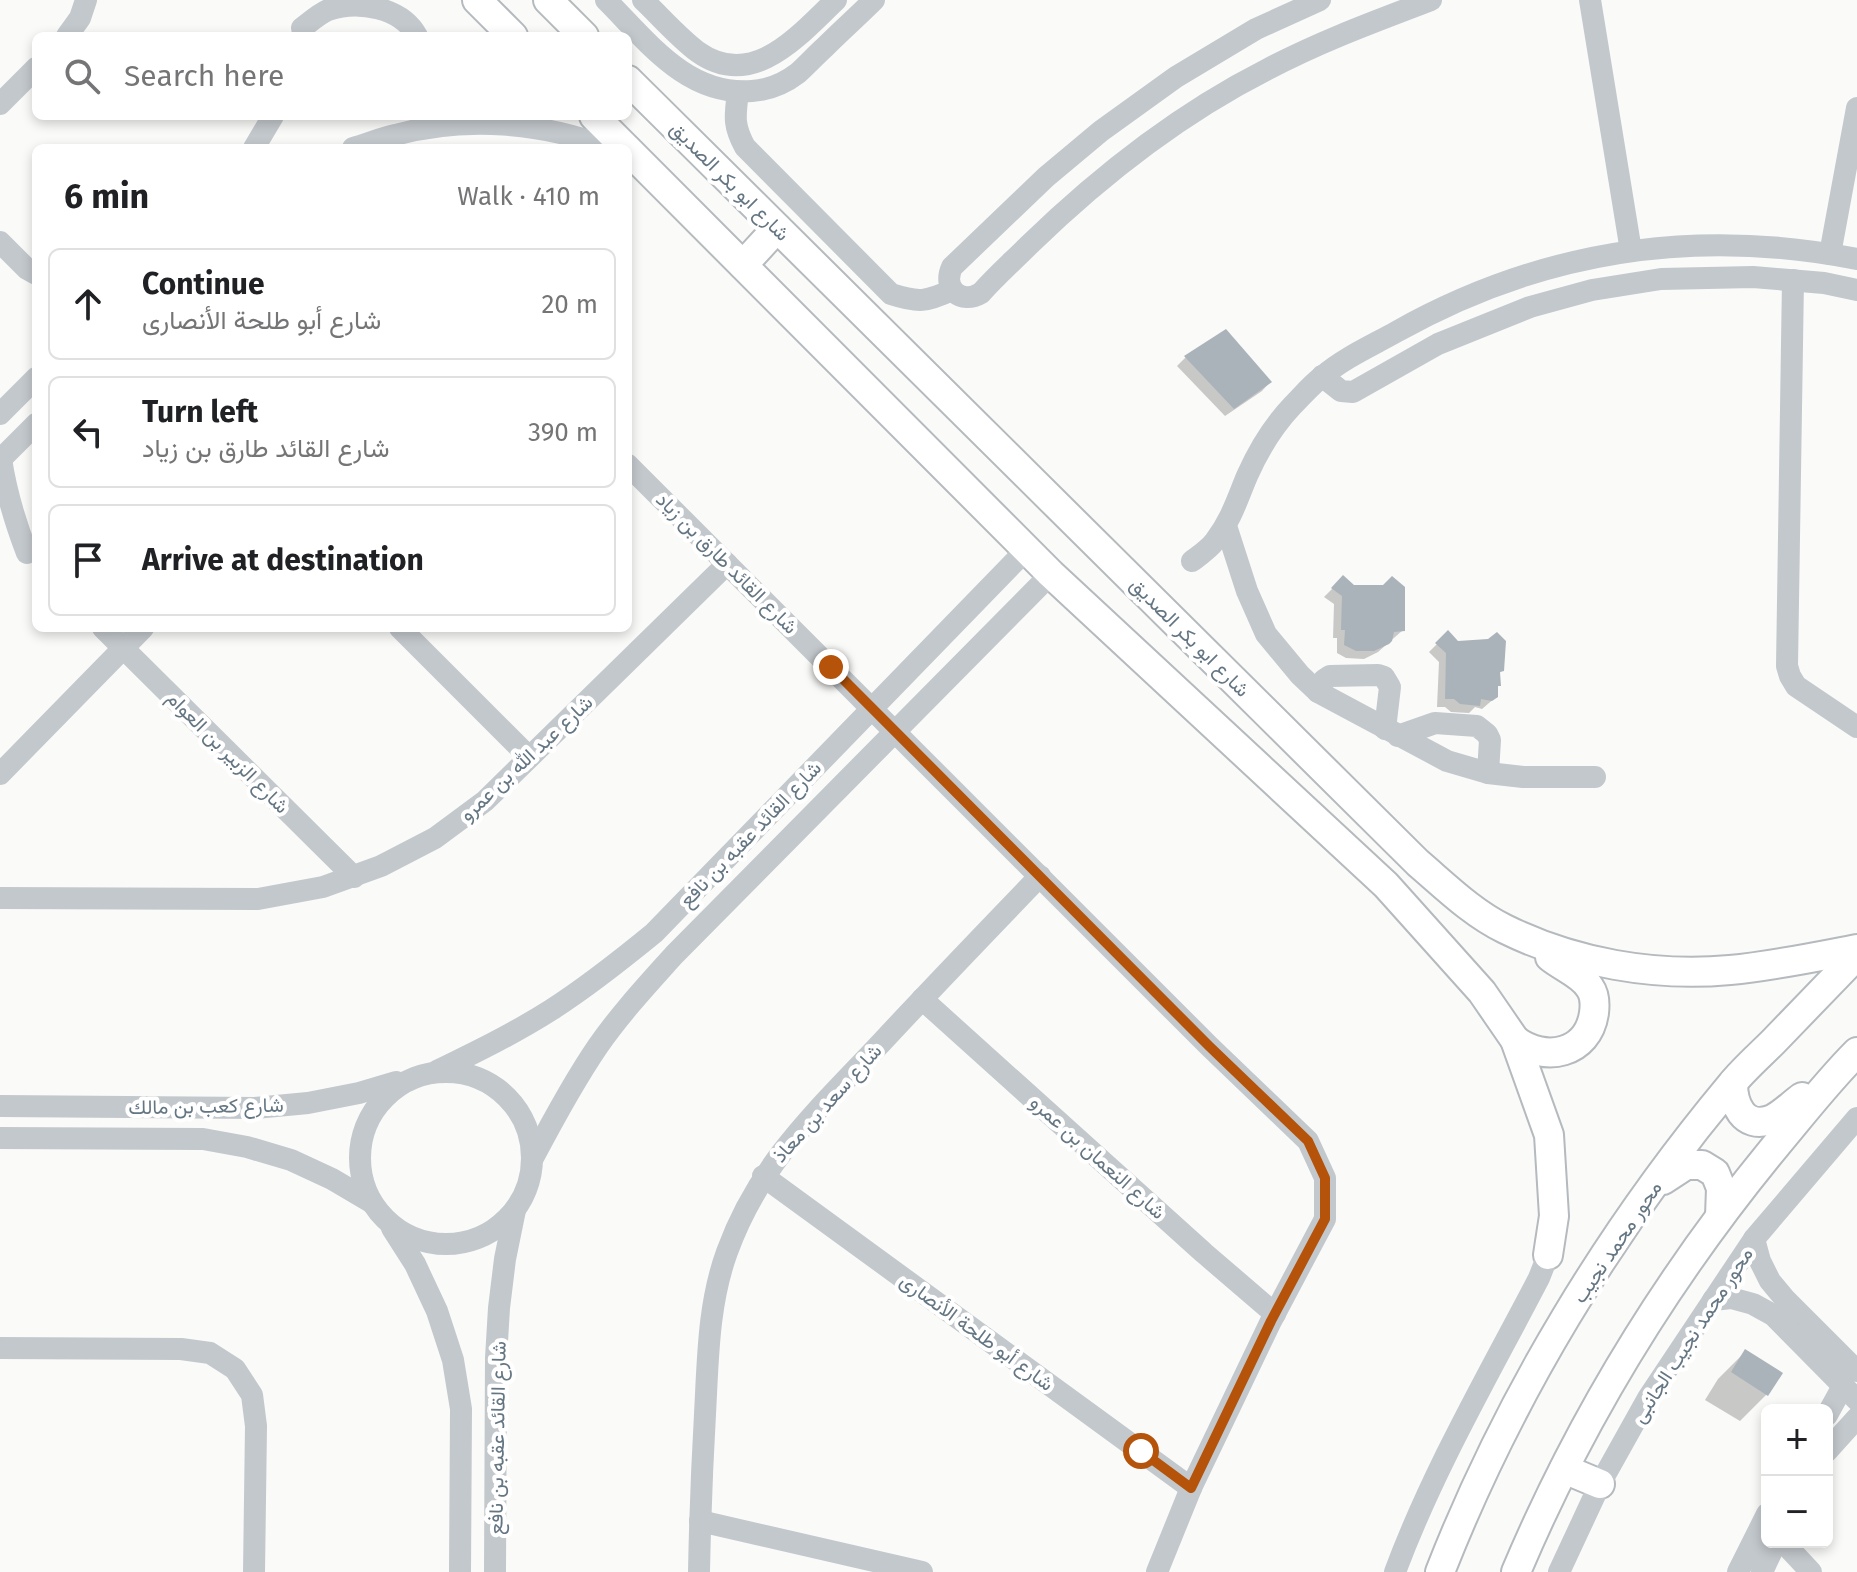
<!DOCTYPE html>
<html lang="en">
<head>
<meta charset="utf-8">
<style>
  body { margin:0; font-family:"Fira Sans",Vazirmatn,sans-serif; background:#f2f2f2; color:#202124 }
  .controls { position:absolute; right:24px; bottom:24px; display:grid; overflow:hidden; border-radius:12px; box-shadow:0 4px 12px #0003 }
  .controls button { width:72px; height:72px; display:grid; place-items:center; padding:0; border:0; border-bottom:2px solid #e0e0e0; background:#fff; color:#202124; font:40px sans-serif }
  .stop { position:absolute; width:24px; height:24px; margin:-18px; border:6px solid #b45309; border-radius:50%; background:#fff }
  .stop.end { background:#b45309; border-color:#fff; box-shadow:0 2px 8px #0008 }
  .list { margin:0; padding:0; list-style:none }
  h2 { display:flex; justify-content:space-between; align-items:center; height:104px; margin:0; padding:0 32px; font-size:34px }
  h2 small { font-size:26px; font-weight:400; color:#757577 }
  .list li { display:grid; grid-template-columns:52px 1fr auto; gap:24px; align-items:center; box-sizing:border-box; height:112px; margin:0 16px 16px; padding:0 16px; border:2px solid #e0e0e0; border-radius:12px }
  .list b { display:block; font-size:30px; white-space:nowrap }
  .list p { margin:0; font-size:26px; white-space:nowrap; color:#757577 }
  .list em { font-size:26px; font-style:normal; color:#757577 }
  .icon { flex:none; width:44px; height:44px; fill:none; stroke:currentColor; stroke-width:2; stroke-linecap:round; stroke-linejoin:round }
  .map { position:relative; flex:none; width:1857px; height:1572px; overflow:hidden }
  .search { position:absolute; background:#fff; box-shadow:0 4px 12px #0003; left:32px; top:32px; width:600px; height:88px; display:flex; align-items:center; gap:20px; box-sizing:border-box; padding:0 28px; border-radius:12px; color:#757577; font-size:30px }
  .panel { position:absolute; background:#fff; box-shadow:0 4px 12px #0003; left:32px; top:144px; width:600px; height:488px; border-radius:12px }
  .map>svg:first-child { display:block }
  .shadow { fill:#0003 }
  .building { fill:#aab3b9 }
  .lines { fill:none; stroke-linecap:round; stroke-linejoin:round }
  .major-casing { stroke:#b5babe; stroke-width:32 }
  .minor { stroke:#c3c8cc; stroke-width:22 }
  .major { stroke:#fff; stroke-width:28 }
  .route { stroke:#b45309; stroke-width:10 }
  .labels { text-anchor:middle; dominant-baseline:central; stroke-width:8; stroke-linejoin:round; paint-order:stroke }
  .street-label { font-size:20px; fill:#657683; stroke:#fff }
</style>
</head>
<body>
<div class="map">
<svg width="1857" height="1572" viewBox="0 0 1857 1572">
  <rect width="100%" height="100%" fill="#fafaf8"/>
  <!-- shadow -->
  <g class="shadow">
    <polygon points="1186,357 1270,382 1262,391 1225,416 1177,366"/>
    <polygon points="1343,578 1403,630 1378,652 1364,659 1346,658 1337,653 1337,638 1333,638 1334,604 1324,597"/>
    <polygon points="1448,633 1457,643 1502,670 1499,674 1496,697 1482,709 1475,707 1469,713 1451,712 1445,707 1437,707 1439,662 1429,652"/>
    <polygon points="1745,1352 1767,1394 1740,1421 1705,1400 1718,1379"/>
  </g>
  <!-- building -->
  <g class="building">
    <polygon points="1226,329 1272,382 1234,409 1184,356"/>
    <polygon points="1343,575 1354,585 1383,585 1392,576 1405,587 1405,631 1394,632 1392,641 1389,644 1374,651 1356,651 1344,645 1345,630 1341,630 1342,596 1331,588"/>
    <polygon points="1448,630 1458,641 1488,639 1497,632 1506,641 1504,671 1500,672 1501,686 1498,686 1498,697 1492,701 1481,699 1480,706 1460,704 1454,699 1445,699 1446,653 1435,643"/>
    <polygon points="1745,1349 1783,1373 1768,1396 1731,1372"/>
  </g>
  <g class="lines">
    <!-- major casing -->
    <g class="major-casing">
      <g id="major">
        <polyline points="477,0 513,36"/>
        <polyline points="548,0 584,36"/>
        <path d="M 628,80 L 1418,863 C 1445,886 1472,913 1505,929 C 1574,963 1654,977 1730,970 C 1773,966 1815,957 1857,949"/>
        <polyline points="594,116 626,148"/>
        <polyline points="628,150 1051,574 1386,885 1482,992 1515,1040 1549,1135 1554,1216 1548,1255"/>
        <polyline points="743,265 777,228"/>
        <path d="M 1515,1040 C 1545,1063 1588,1054 1594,1013 C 1595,1005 1595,995 1590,988 C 1582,974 1562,967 1550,957"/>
        <path d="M 1733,1083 C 1733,1104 1743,1129 1770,1120 C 1781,1116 1792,1104 1802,1097"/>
        <polyline points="1663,1180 1686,1165 1702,1165 1715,1173 1721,1188 1720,1216"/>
        <polyline points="1564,1469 1600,1484"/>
        <path d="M 1440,1572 C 1509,1396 1610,1230 1731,1085 C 1743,1070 1759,1056 1773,1042 C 1801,1013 1829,984 1857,955"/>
        <path d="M 1516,1572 C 1581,1418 1668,1277 1774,1148 C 1801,1116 1827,1082 1857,1052"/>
      </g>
    </g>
    <!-- minor -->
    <g class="minor">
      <path d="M 606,0 C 648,42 687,96 752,91 C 769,90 785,83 798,73 C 807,65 816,55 825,47 C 841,31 858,16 874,0"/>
      <path d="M 643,0 C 661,17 678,37 698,52 C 753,91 799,35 836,0"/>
      <path d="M 1320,0 L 1256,29 L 1176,77 L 1101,131 L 1046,177 L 952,267 C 942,289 961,305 981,293 C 996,276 1013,261 1029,245 C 1100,176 1179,114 1268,69 C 1321,41 1376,21 1431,0"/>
      <polyline points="1590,0 1631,251"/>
      <path d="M 302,28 C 310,22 319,14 328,10 C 358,0 401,7 417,36"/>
      <polyline points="67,36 80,18 86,0"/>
      <path d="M 738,92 C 735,116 733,125 745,147 L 891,294 C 919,303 926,302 952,290"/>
      <polyline points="0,104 36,68"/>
      <polyline points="254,148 273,116"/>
      <path d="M 353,148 C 367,144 381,138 395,135 C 465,116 542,122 609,148"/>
      <polyline points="0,242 27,269 36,274"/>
      <polyline points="1830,254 1857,108"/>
      <polyline points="1793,280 1787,666 1790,676 1796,686 1857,727"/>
      <polyline points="1322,376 1341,391 1353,392 1438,344 1530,307 1592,290 1661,279 1753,277 1824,283 1857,290"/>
      <polyline points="0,414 36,378"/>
      <path d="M 1,459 C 6,492 15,522 27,553"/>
      <polyline points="0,460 36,424"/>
      <polyline points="628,465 1209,1046 1308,1141 1325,1178 1325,1219 1271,1321 1191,1488 1157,1572"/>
      <polyline points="1226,526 1247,591 1266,634 1300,675 1318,692 1447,761 1488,773 1523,777 1595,777"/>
      <path d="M 1192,561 C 1200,555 1209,549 1215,541 C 1231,520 1237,500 1247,476 C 1258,451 1274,425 1293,405 C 1302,396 1312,384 1323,376 C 1344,358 1371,346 1396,332 C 1540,251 1695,227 1857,259"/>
      <polyline points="103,628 354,877"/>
      <polyline points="400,628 529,757"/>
      <polyline points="1318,692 1324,680 1330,676 1378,675 1384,677 1390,687 1385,729"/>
      <polyline points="1398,736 1435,723 1477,726 1487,734 1490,740 1488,773"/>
      <polyline points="0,774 143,628"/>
      <polyline points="0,898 258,899 323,887 381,866 435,838 485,801 727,564"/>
      <polyline points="922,999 1204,1253 1275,1314"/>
      <path d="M 437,1071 C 476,1052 515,1033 551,1010 C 587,987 621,960 654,933 L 1026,550"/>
      <circle cx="446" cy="1158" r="86"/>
      <polyline points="0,1106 255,1108 308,1103 359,1093 396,1082"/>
      <polyline points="0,1138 203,1139 247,1147 291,1160 332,1179 371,1202"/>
      <path d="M 533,1158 C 553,1120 574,1081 598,1046 C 621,1013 648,984 674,955 L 1051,574"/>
      <polyline points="763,1176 1191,1488"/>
      <polyline points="392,1228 415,1264 437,1311 453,1360 461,1409 460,1572"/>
      <polyline points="1754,1239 1760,1261 1770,1281 1785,1299 1857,1371"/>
      <polyline points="1713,1300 1731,1298 1753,1304 1773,1315 1857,1400"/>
      <polyline points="0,1348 181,1349 210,1353 235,1369 252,1395 256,1426 254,1572"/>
      <polyline points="1827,1415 1843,1386"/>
      <polyline points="1827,1451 1857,1418"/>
      <polyline points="700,1521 922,1572"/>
      <polyline points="1783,1542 1811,1572"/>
      <polyline points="495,1572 496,1358 499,1308 505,1259 515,1210"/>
      <path d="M 699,1572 C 700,1519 702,1467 705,1414 C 708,1359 708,1304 727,1252 C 759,1163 818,1110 881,1043 C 933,987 987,931 1040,876"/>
      <path d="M 1395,1572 C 1433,1470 1489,1374 1539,1278 L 1548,1255"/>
      <polyline points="1559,1572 1600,1484 1648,1398 1754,1239 1857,1118"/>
      <polyline points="1738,1572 1767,1514"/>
      <polyline points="1762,1572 1776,1542"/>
    </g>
    <!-- major -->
    <use href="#major" class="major"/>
  </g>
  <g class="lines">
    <!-- route -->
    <polyline class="route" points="831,667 1209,1046 1308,1141 1325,1178 1325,1219 1271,1321 1191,1488 1141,1451"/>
  </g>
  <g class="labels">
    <!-- street labels -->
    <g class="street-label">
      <text transform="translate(730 181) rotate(45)">شارع ابو بكر الصديق</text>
      <text transform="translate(727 563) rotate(45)">شارع القائد طارق بن زياد</text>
      <text transform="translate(1190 637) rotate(45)">شارع ابو بكر الصديق</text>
      <text transform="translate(228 752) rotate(45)">شارع الزبير بن العوام</text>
      <text transform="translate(526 758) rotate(-43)">شارع عبد الله بن عمرو</text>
      <text transform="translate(750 834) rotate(-46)">شارع القائد عقبه بن نافع</text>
      <text transform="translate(827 1103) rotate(-48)">شارع سعد بن معاذ</text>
      <text transform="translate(206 1106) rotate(-1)">شارع كعب بن مالك</text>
      <text transform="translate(1098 1157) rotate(42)">شارع النعمان بن عمرو</text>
      <text transform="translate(1617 1242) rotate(-56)">محور محمد نجيب</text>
      <text transform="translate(977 1332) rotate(36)">شارع أبو طلحة الأنصارى</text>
      <text transform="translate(1692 1335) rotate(-57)">محور محمد نجيب الجانبى</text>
      <text transform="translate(497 1438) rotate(-89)">شارع القائد عقبه بن نافع</text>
    </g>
  </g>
</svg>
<div class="controls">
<button>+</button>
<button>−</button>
</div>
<div class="stop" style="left:1141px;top:1451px"></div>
<div class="stop end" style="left:831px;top:667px"></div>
<div class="search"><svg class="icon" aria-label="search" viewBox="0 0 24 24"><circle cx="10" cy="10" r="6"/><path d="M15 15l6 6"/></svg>Search here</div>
<section class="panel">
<h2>6 min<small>Walk · 410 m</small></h2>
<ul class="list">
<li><svg class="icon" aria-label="ahead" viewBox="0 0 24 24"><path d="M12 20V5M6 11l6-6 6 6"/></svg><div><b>Continue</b><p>شارع أبو طلحة الأنصارى</p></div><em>20 m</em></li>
<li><svg class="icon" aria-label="left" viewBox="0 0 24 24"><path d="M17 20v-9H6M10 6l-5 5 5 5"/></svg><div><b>Turn left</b><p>شارع القائد طارق بن زياد</p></div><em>390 m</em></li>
<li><svg class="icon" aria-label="arrive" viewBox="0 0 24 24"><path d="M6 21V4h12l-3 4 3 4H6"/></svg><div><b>Arrive at destination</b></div></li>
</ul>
</section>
</div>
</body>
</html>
